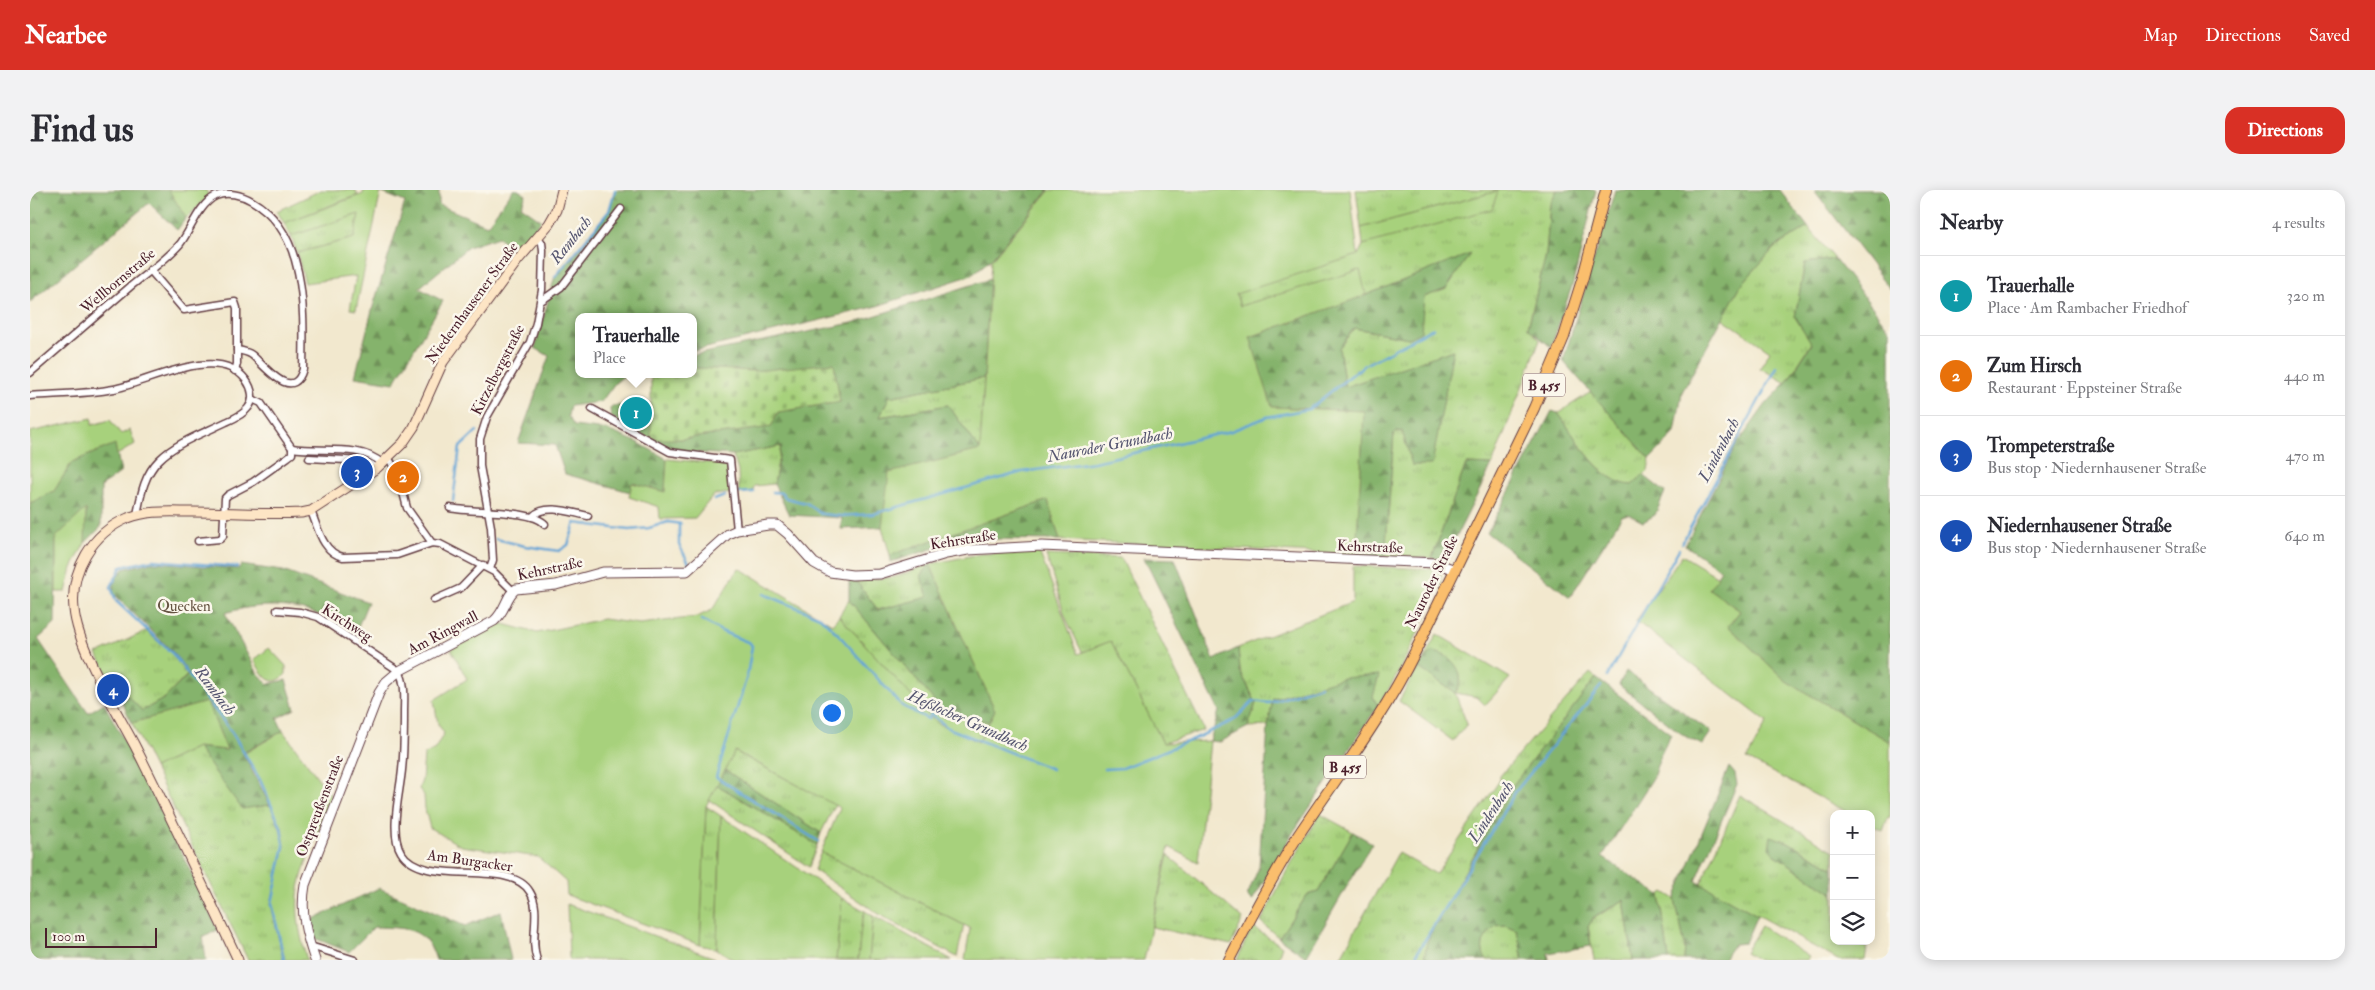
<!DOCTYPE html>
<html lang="en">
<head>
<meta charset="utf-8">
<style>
  body { margin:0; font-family:"IM FELL Double Pica",serif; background:#f2f2f3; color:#2b2b33 }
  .controls { position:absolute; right:15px; bottom:15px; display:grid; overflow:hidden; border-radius:10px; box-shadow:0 2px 12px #0003 }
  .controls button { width:45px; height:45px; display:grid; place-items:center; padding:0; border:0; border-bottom:1px solid #e1e1e2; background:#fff; color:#2b2b33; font:25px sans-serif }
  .scale { position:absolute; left:15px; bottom:12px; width:112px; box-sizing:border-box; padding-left:5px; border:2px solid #4a1f2b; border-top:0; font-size:14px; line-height:18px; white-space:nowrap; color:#4a1f2b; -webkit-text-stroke:4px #fbf7ec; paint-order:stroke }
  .you { position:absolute; left:801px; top:522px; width:18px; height:18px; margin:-12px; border:4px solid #fff; border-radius:50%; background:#1a73e8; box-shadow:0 0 0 8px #1a73e833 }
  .badge { display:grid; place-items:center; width:32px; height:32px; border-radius:50%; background:#d93025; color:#fff; font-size:16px; font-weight:700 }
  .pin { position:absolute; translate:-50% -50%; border:2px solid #fff; box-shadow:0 1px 5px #0006 }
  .popup { position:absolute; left:545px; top:123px; width:122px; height:65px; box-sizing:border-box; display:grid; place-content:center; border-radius:10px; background:#fff; filter:drop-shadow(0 1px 4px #0005); font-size:16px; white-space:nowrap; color:#7c7c81 }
  .popup b { font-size:19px; color:#2b2b33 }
  .popup::after { content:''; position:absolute; left:50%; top:100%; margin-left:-10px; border:10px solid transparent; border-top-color:#fff }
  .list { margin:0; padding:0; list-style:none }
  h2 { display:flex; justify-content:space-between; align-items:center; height:65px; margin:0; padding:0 20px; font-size:21px }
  h2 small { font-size:16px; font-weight:400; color:#7c7c81 }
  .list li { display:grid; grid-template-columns:32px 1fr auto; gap:15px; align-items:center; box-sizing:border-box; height:80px; padding:0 20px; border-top:1px solid #e1e1e2 }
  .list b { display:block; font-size:19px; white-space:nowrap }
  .list p { margin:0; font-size:16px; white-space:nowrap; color:#7c7c81 }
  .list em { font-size:16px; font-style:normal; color:#7c7c81 }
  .icon { flex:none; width:28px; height:28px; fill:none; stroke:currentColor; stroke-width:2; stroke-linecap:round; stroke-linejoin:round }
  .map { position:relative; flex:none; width:1860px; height:770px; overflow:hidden; border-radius:15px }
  header { display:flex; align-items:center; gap:30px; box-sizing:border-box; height:70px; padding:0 25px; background:#d93025; color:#fff }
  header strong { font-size:24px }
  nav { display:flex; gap:28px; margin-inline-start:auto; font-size:18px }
  .intro { display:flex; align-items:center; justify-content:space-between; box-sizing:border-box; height:120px; padding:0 30px }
  h1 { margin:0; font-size:35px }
  .button { padding:12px 22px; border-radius:15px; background:#d93025; color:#fff; font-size:18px; font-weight:700 }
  main { display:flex; gap:30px; padding:0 30px }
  aside { flex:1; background:#fff; border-radius:15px; box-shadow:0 2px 12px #0003 }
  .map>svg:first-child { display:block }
  .grass { fill:url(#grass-tufts); stroke:#787854 }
  .forest { fill:url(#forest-firs); stroke:#68694c }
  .cemetery { fill:url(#cemetery-stones); stroke:#787854 }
  .green { fill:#a7d17c; stroke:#787854 }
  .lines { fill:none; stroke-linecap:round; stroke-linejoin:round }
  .stream { stroke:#62a4d6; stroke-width:2.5 }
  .minor-casing { stroke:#633d43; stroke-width:9 }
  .tertiary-casing { stroke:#633d43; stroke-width:11 }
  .secondary-casing { stroke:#633d43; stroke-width:11 }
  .primary-casing { stroke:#633d43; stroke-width:12 }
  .minor { stroke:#fff; stroke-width:6 }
  .tertiary { stroke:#fff; stroke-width:9 }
  .secondary { stroke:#fde5c5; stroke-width:9 }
  .primary { stroke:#fabe6d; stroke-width:10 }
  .labels { text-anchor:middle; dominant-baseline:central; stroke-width:5; stroke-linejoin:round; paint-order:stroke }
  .shield { fill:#fbf7ec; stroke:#7f6065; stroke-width:1 }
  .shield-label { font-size:14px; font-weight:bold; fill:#4a1f2b }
  .street-label { font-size:15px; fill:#4a1f2b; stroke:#fbf7ec }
  .park-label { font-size:15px; fill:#665443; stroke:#fbf7ec }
  .water-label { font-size:16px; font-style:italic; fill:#54546f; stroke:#fbf7ec }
</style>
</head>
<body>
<header>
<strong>Nearbee</strong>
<nav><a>Map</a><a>Directions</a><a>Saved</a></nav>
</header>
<div class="intro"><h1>Find us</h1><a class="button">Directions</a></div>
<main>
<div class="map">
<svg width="1860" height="770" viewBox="0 0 1860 770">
  <defs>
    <pattern id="grass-tufts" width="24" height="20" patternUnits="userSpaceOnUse" patternTransform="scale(1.25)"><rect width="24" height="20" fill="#a7d17c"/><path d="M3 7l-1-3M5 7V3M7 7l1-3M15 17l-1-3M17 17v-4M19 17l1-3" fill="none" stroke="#91b36b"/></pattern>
    <pattern id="forest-firs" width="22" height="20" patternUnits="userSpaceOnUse" patternTransform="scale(1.25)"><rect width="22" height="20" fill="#85b36c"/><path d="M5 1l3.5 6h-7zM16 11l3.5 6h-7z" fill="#6f9159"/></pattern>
    <pattern id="cemetery-stones" width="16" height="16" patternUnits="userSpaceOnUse" patternTransform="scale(1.25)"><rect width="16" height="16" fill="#a7d17c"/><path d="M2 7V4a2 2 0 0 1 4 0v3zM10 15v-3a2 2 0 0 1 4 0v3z" fill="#91b36b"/></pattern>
  </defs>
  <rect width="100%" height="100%" fill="#fbf7ec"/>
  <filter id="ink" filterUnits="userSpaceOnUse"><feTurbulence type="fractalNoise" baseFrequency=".02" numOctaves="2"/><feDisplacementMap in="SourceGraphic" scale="10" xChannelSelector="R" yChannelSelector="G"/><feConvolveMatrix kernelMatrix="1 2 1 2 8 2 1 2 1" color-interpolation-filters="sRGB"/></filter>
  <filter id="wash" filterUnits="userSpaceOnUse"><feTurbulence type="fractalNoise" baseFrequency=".0096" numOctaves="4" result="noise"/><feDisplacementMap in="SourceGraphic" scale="20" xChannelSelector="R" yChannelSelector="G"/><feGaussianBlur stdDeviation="1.12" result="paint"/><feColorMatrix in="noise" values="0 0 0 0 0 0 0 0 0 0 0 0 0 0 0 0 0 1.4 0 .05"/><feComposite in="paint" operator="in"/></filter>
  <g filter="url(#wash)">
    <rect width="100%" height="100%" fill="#f2e8ce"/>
    <!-- grass -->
    <g class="grass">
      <polygon points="291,0 325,0 328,5 254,33 247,21"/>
      <polygon points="1326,0 1527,0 1520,14 1516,65 1498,137 1510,150 1462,275 1436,274 1402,368 1355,367 1364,243 1372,241 1422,161 1315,197 1309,158 1324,138 1379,148 1394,107 1416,99 1439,65 1336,105 1329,81 1210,116 1206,103 1328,65 1333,55 1468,1 1331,38"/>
      <polygon points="329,24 324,48 267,63 261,46"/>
      <polygon points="1778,37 1805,69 1775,73 1765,127 1782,153 1756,193 1730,178 1740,161 1692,128 1711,95 1745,57"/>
      <polygon points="954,188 950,260 918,215 849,227 858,207"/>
      <path d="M 1561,202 L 1620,269 L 1618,281 L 1602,295 C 1570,294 1546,247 1528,223 Z"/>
      <polygon points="751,256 744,294 724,296 723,301 709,303 708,281 703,265"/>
      <polygon points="1016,365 1091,368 1174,540 1133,553 1081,451 1052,462 1035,426"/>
      <polygon points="900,374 891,386 899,407 848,420 826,391 865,387"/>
      <polygon points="1323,376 1406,379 1411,384 1412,394 1366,487 1348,516 1343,507 1243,509 1238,536 1218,537 1226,513 1210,481 1208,458 1323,412"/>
      <polygon points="819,410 912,520 959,532 949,552 905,532 809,426"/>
      <polygon points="116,441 142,464 157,485 135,508 112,521 98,506 91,510 67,464"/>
      <polygon points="1407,444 1480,488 1455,515 1447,507 1425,503 1437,534 1423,551 1369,511 1388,477 1425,503 1402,461 1391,474"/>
      <polygon points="1560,483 1566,488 1483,595 1403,739 1397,752 1394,770 1309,770 1368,663 1406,684 1470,590 1470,586"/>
      <polygon points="167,557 212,618 240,615 250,638 254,657 241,713 253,770 218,770 124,578"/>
      <polygon points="704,561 805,615 791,643 695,580"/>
      <polygon points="687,595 787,655 779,677 679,610"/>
      <polygon points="1710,605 1804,661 1804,678 1758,652 1744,664 1804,704 1804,751 1838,751 1835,770 1808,770 1671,694"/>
      <polygon points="676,616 691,626 687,759 670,755"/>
      <polygon points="1290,624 1323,642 1288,702 1277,705 1249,748 1231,732 1254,686"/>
      <polygon points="791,662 934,735 927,767 855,728 784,680"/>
      <polygon points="1138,665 1213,729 1201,755 1122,737"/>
      <polygon points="1634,702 1645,709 1655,756 1654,770 1639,770 1630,705"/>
      <polygon points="812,708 835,721 831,737 828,770 806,770"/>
      <polygon points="1594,710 1603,770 1564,770 1558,736 1564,728"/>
      <polygon points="843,726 922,770 839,770"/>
      <path d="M 1466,735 L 1475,735 L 1487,740 L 1493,770 L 1456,770 C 1448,756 1455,744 1466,735 Z"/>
      <polygon points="1222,737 1252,756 1247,770 1207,770"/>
    </g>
    <!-- forest -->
    <g class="forest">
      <polygon points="0,0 176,0 179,7 156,28 147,40 119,13 0,112"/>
      <polygon points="345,0 409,0 409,15 457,35 483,0 488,0 496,5 491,16 511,30 487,61 468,47 438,57 389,98 413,111 364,193 325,187 342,120 375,12"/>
      <polygon points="585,0 1019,0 961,69 942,85 844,117 664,161 664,127 548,127 548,184 596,184 585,193 571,212 540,216 538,226 544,236 577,240 607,252 637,269 635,302 602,293 600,302 535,284 525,255 488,253 519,166 505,158 525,86 553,56 579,21"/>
      <polygon points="1527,0 1566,0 1543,93 1521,157 1498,138 1516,65 1520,14"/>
      <polygon points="1585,0 1750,0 1778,37 1745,57 1711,95 1652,202 1645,243 1620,269 1533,171"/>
      <polygon points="1784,0 1860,0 1860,99"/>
      <polygon points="1440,64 1416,99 1394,107 1391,142 1379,148 1324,138 1309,158 1315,197 1423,160 1402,275 1382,275 1372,241 1364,243 1355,367 1326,365 1334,221 1241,217 1220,147 1336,105"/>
      <polygon points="1805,69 1860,140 1860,552 1756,491 1698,436 1710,421 1679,399 1691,380 1655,355 1706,256 1736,214 1756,193 1782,154 1765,127 1775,73"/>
      <polygon points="960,89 954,188 859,207 850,227 918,215 950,260 860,283 852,337 811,339 812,328 759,325 744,294 751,256 703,265 641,261 581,227 580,219 582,216 621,214 621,248 652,249 741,237 748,222 810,212 804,174 724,181 664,178 664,165 822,133"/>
      <path d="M 1522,221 L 1528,223 C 1546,247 1570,294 1602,295 L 1613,285 L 1635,302 L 1625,325 L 1613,332 L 1598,324 L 1592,326 L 1540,407 L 1457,343 Z"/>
      <polygon points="85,254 91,282 71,297 71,337 55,353 56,320 26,348 25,434 8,449 58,523 74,513 138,633 188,740 173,746 176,770 0,770 0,313 24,301 42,272"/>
      <polygon points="1436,274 1462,275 1415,369 1402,368"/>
      <polygon points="1018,310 1030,350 963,349 908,357 861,372 860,365"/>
      <polygon points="1114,368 1145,369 1184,470 1208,458 1210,481 1226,513 1218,537 1190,552 1180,551 1189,521"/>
      <path d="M 123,372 L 208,379 L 211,375 L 253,381 L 338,412 L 324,446 C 314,440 304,431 294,427 C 262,413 228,413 195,423 L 227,482 L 238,494 L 256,490 L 265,519 L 247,528 L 253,541 L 213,563 L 240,615 L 212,619 L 167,557 L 197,560 L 177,512 L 102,533 L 91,510 L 98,506 L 112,521 L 135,508 L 159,484 L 144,463 L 84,404 C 82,393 87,387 93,379 Z"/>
      <polygon points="900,374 965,520 959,532 912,520 819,410 819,390 826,391 848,420 898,407 891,386"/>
      <path d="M 1402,461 C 1407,463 1416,465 1420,469 C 1431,479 1434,492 1425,503 L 1388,477 Z"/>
      <polygon points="1596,481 1681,542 1672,555 1653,545 1589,495"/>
      <polygon points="1349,485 1343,507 1348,516 1264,641 1222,711 1217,706 1229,677 1238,536 1243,509 1313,488"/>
      <path d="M 1566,488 L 1641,544 L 1630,566 L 1623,588 L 1572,667 L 1630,705 L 1639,770 L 1603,770 L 1594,710 L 1564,727 L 1558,737 L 1561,756 L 1518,763 L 1519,770 L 1493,770 L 1487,740 L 1475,735 L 1466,736 C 1455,744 1448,756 1456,770 L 1394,770 L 1397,752 L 1403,739 L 1483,595 Z"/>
      <polygon points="1699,577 1705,584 1707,594 1666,691 1727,725 1715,753 1704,754 1693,770 1654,770 1655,756 1645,709"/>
      <polygon points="695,580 791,643 787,655 687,595"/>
      <polygon points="1323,642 1342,653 1276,767 1249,748 1277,705 1288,702"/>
      <polygon points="1741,646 1758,652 1804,678 1804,704 1744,664 1739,658"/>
      <path d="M 349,698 L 435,736 L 471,721 L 481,770 L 406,770 C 396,736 374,738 344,737 L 319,762 L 282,747 L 279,731 Z"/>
    </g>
    <!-- cemetery -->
    <polygon class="cemetery" points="804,173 810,212 748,222 741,237 652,249 621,249 621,184 664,184 664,178 724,181"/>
    <!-- green -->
    <g class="green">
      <polygon points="139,0 176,0 179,7 156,28"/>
      <polygon points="334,0 351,1 326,120 320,119 326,86 275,93 267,63 324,48 329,24 261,46 254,33 333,4"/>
      <polygon points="1020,0 1320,0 1328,65 1206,104 1210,116 1330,80 1336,105 1220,147 1242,217 1334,221 1326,365 1030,350 1018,310 860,365 852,337 859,283 950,260 961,70"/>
      <polygon points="1468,1 1462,19 1333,55 1331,38"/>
      <polygon points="62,228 62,235 80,230 91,244 100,240 105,254 87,265 85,254 42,272 24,301 0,313 0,242"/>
      <polygon points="637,269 692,274 698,279 700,303 684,305 665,328 630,329 629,317 599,307 602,293 635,302"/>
      <polygon points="56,319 55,353 42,378 36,402 26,402 26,347"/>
      <polygon points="1009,361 1048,464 1081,451 1133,553 1180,551 1168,672 1139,657 1114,770 935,770 940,738 791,662 810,618 705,561 676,616 670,755 537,705 536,692 508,667 431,656 400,638 395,619 394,605 389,599 392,590 394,565 405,559 414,543 408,534 404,510 437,489 421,459 470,433 507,443 573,429 610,434 667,427 682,420 709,378 802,434 809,426 905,532 949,552 965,520 900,374 950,364"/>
      <polygon points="1652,365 1688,387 1679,399 1710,421 1698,436 1756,491 1860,552 1860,627 1858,627 1853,641 1841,635 1841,624 1821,624 1717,569 1737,532 1606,431"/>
      <path d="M 239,458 L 256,476 L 256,484 C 240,501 232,483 224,470 Z"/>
      <polygon points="177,512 197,560 167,557 124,578 102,533"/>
      <path d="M 253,541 L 302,607 C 292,634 271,678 268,705 C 266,727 271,750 277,770 L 255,770 L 242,713 L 255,656 L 252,637 L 230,591 L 215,563 Z"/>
      <polygon points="691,626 812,708 806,770 704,770 687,759"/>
      <polygon points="537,714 685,768 685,770 541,770 539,768"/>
      <polygon points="835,721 843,726 839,770 828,770 831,737"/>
      <polygon points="1731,736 1779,767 1777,770 1728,770 1715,762"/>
    </g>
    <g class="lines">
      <!-- stream -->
      <g class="stream">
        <polyline points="525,87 579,21 585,0"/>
        <polyline points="743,302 752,303 756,308 776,313 792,324 810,326 843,324 992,282 1064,272 1201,241 1237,227 1279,219 1333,176 1403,138"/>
        <polyline points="707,303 724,302"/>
        <polyline points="684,310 695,306"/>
        <polyline points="423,311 430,257 447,241"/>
        <polyline points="649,334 649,355 659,373"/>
        <polyline points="466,349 495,356 529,361 538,355 545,333 599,340 619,338 638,332 651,334"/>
        <polyline points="1652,353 1747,177"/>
        <polyline points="207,377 123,370 91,377 81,397 86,411 143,464 203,544 230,590 251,637 254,656 242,713 254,770"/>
        <polyline points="734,404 790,427 808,444 872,516 898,529 901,524 918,538 1022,579"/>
        <polyline points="672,430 691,441 720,453 722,456 717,486 686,587 788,651"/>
        <polyline points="1577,487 1649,359"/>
        <polyline points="1074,579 1092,578 1164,549 1204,530 1223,511 1239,513 1290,496"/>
        <polyline points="1386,770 1387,763 1486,601 1571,496"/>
      </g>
    </g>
  </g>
  <g filter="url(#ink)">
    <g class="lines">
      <!-- minor casing -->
      <g class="minor-casing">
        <g id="minor">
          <polyline points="120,80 154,120 205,112 207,118 207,174 205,181"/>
          <polyline points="511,111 531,97 591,19"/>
          <path d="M 0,183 C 34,154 67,125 101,96 C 117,83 136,70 150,54 C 161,40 169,14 186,6 C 197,1 212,5 222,11 C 278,43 274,123 273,179 C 263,214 234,175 222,165 C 218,162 213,161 207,160"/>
          <path d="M 0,206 C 27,204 57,204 84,199 C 119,192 188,153 216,190 C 222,198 225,210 218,218 C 213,225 203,229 196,232 C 174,243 147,252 129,270 C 114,285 111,304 107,325"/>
          <path d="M 222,209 L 231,213 L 262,258 C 291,263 330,253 353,274"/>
          <polyline points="562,219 640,262 700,270 707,340"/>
          <polyline points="279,268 334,271 347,278"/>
          <polyline points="359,269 368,283 377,318 402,353"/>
          <path d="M 420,318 C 442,323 502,319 515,334"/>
          <path d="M 281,321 C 288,338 293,363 313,367 L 367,365 L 402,353 L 410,354 L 464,382 L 483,401"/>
          <path d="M 503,326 C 516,313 543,323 558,326"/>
          <polyline points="168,351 190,349 193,346 195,308 198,305 223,292 258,267 262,264 262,258"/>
          <polyline points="460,379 463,370 461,337 450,276 450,249 457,227 500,152 506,133 512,100 513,61 512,53 508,47"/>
          <polyline points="404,410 431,398 453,375"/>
          <path d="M 247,420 L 270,422 L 288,427 L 369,481 C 376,494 374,508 374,522 C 374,541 374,561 372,580 C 370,602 359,643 371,662 C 393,699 480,667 500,702 C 512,721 499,749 507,770"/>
          <polyline points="280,756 325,770"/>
        </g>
      </g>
      <!-- tertiary casing -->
      <g class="tertiary-casing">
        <path id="tertiary" d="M 285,770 C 276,744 270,722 275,695 L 349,503 L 356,492 L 369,481 L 464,431 C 476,421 476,405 486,399 L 526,395 L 573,382 L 657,381 L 698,344 L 707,340 L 738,335 L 747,335 L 758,344 L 784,373 L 800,382 L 822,385 L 850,384 L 916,364 L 938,360 L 1012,356 L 1406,373 L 1425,380"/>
      </g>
      <!-- secondary casing -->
      <g class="secondary-casing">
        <path id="secondary" d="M 208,770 C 174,698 141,627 105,556 C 86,520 47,457 44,419 C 40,380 62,343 98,328 C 119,320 140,322 162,322 C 198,322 235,325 271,323 L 281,321 L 347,278 L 373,253 L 384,237 L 413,172 L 488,70 L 519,34 L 527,20 L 532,0"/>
      </g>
      <!-- primary casing -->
      <g class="primary-casing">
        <path id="primary" d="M 1199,770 C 1221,727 1243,685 1269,644 C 1309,584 1353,527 1385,462 L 1504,218 L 1534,147 L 1553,87 L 1576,0"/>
      </g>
      <!-- minor -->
      <use href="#minor" class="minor"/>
      <!-- tertiary -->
      <use href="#tertiary" class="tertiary"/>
      <!-- secondary -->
      <use href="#secondary" class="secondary"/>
      <!-- primary -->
      <use href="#primary" class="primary"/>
    </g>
  </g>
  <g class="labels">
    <!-- shield labels -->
    <g class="shield">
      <rect x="1493" y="183.5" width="42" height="23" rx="4"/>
      <rect x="1294" y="565.5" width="42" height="23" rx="4"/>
    </g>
    <g class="shield-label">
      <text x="1514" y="195">B 455</text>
      <text x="1315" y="577">B 455</text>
    </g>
    <!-- street labels -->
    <g class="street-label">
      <text transform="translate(88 91) rotate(-40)">Wellbornstraße</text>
      <text transform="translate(442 113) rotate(-54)">Niedernhausener Straße</text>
      <text transform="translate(468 180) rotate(-63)">Kitzelbergstraße</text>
      <text transform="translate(933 350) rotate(-9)">Kehrstraße</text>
      <text transform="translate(1340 357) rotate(2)">Kehrstraße</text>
      <text transform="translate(520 379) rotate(-12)">Kehrstraße</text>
      <text transform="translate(1402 392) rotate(-64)">Nauroder Straße</text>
      <text transform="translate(317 433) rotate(32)">Kirchweg</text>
      <text transform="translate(413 443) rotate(-28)">Am Ringwall</text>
      <text transform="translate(290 616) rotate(-69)">Ostpreußenstraße</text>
      <text transform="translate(440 671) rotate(8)">Am Burgacker</text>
    </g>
    <!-- park labels -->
    <g class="park-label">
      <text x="154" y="416">Quecken</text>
    </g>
    <!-- water labels -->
    <g class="water-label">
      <text transform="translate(541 50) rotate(-51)">Rambach</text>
      <text transform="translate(1080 255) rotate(-11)">Nauroder Grundbach</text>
      <text transform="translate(1689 260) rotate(-62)">Lindenbach</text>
      <text transform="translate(185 501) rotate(53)">Rambach</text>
      <text transform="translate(938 531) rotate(24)">Heßlocher Grundbach</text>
      <text transform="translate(1461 622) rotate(-57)">Lindenbach</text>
    </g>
  </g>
</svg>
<div class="controls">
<button>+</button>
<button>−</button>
<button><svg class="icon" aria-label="layers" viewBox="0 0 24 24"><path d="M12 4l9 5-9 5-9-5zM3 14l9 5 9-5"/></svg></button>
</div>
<div class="scale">100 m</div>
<div class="you"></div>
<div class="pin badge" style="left:606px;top:223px;background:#0f9aa8">1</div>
<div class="popup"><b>Trauerhalle</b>Place</div>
<div class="pin badge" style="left:373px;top:287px;background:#e8710a">2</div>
<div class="pin badge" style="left:327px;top:282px;background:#1a4fb4">3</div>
<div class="pin badge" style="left:83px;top:500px;background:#1a4fb4">4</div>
</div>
<aside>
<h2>Nearby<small>4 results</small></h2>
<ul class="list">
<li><span class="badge" style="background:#0f9aa8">1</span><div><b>Trauerhalle</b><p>Place · Am Rambacher Friedhof</p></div><em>320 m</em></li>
<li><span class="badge" style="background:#e8710a">2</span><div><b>Zum Hirsch</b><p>Restaurant · Eppsteiner Straße</p></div><em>440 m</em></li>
<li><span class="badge" style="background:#1a4fb4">3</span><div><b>Trompeterstraße</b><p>Bus stop · Niedernhausener Straße</p></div><em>470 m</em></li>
<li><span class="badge" style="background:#1a4fb4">4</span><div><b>Niedernhausener Straße</b><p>Bus stop · Niedernhausener Straße</p></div><em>640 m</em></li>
</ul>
</aside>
</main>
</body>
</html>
